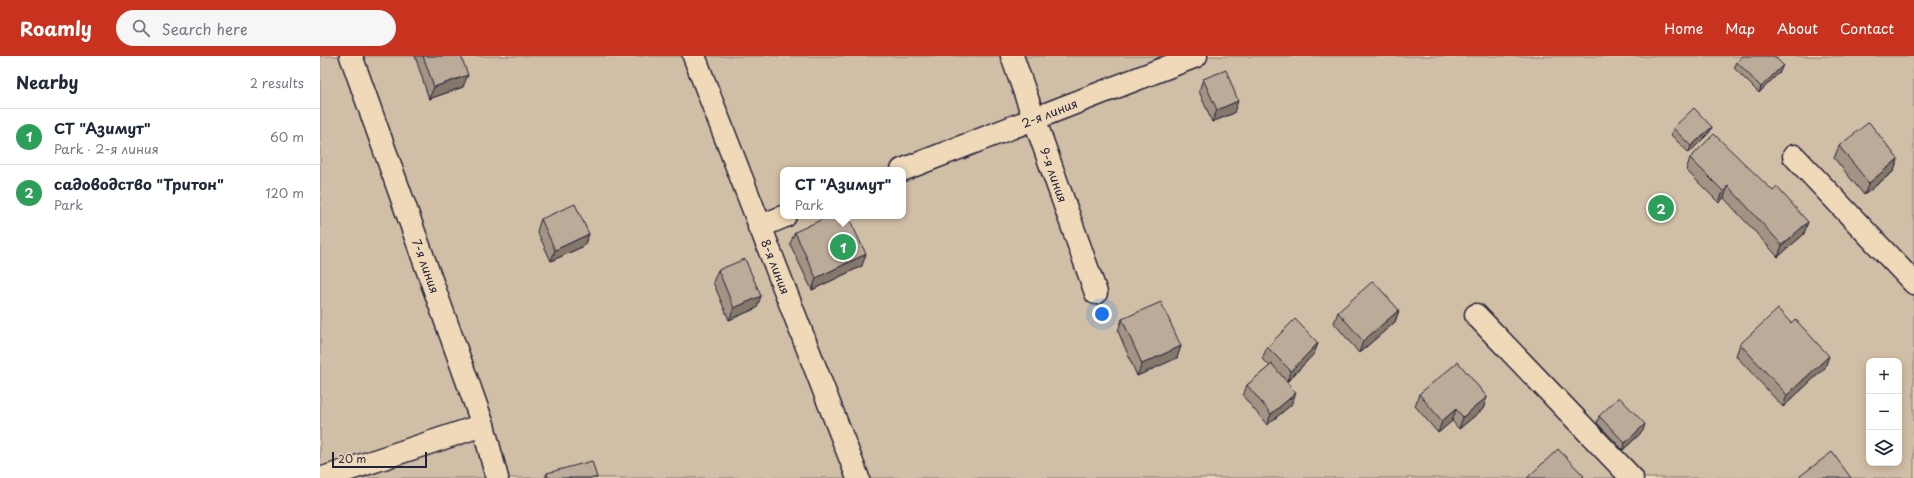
<!DOCTYPE html>
<html lang="en">
<head>
<meta charset="utf-8">
<style>
  body { margin:0; font-family:"Playpen Sans",sans-serif; background:#f6f6f7; color:#1f2937 }
  .controls { position:absolute; right:12px; bottom:12px; display:grid; overflow:hidden; border-radius:8px; box-shadow:0 2px 10px #0003 }
  .controls button { width:36px; height:36px; display:grid; place-items:center; padding:0; border:0; border-bottom:1px solid #e0e1e3; background:#fff; color:#1f2937; font:20px sans-serif }
  .scale { position:absolute; left:12px; bottom:10px; width:95px; box-sizing:border-box; padding-left:4px; border:2px solid #22223b; border-top:0; font-size:11px; line-height:14px; white-space:nowrap; color:#22223b; -webkit-text-stroke:3px #efd9b8; paint-order:stroke }
  .you { position:absolute; left:782px; top:258px; width:14px; height:14px; margin:-10px; border:3px solid #fff; border-radius:50%; background:#1a73e8; box-shadow:0 0 0 6px #1a73e833 }
  .badge { display:grid; place-items:center; width:26px; height:26px; border-radius:50%; background:#c8321e; color:#fff; font-size:13px; font-weight:700 }
  .pin { position:absolute; translate:-50% -50%; border:2px solid #fff; box-shadow:0 1px 4px #0006 }
  .popup { position:absolute; left:460px; top:111px; width:126px; height:52px; box-sizing:border-box; display:grid; place-content:center; border-radius:8px; background:#fff; filter:drop-shadow(0 1px 3px #0005); font-size:13px; white-space:nowrap; color:#747a83 }
  .popup b { font-size:15px; color:#1f2937 }
  .popup::after { content:''; position:absolute; left:50%; top:100%; margin-left:-8px; border:8px solid transparent; border-top-color:#fff }
  .list { margin:0; padding:0; list-style:none }
  h2 { display:flex; justify-content:space-between; align-items:center; height:52px; margin:0; padding:0 16px; font-size:17px }
  h2 small { font-size:13px; font-weight:400; color:#747a83 }
  .list li { display:grid; grid-template-columns:26px 1fr auto; gap:12px; align-items:center; box-sizing:border-box; height:56px; padding:0 16px; border-top:1px solid #e0e1e3 }
  .list b { display:block; font-size:15px; white-space:nowrap }
  .list p { margin:0; font-size:13px; white-space:nowrap; color:#747a83 }
  .list em { font-size:13px; font-style:normal; color:#747a83 }
  .icon { flex:none; width:22px; height:22px; fill:none; stroke:currentColor; stroke-width:2; stroke-linecap:round; stroke-linejoin:round }
  .map { position:relative; flex:none; width:1594px; height:422px; overflow:hidden }
  header { display:flex; align-items:center; gap:24px; box-sizing:border-box; height:56px; padding:0 20px; background:#c8321e; color:#fff }
  header strong { font-size:19px }
  nav { display:flex; gap:22px; margin-inline-start:auto; font-size:14px }
  .search { width:280px; height:36px; background:#f6f6f7; display:flex; align-items:center; gap:10px; box-sizing:border-box; padding:0 14px; border-radius:22px; color:#747a83; font-size:15px }
  main { display:flex }
  aside { flex:1; background:#fff }
  .map>svg:first-child { display:block }
  .green { fill:#d1bea6; stroke:#7a7070; fill-rule:evenodd }
  .lines { fill:none; stroke-linecap:round; stroke-linejoin:round }
  .minor-casing { stroke:#22223b; stroke-width:25 }
  .minor { stroke:#efd9b8; stroke-width:22 }
  .wall { fill:#a29384; stroke:#22223b }
  .shaded-wall { fill:#84786b; stroke:#22223b }
  .building { fill:#bcab99; stroke:#22223b }
  .labels { text-anchor:middle; dominant-baseline:central; stroke-width:3.5; stroke-linejoin:round; paint-order:stroke }
  .street-label { font-size:12px; fill:#22223b; stroke:#efd9b8 }
</style>
</head>
<body>
<header>
<strong>Roamly</strong>
<div class="search"><svg class="icon" aria-label="search" viewBox="0 0 24 24"><circle cx="10" cy="10" r="6"/><path d="M15 15l6 6"/></svg>Search here</div>
<nav><a>Home</a><a>Map</a><a>About</a><a>Contact</a></nav>
</header>
<main>
<aside>
<h2>Nearby<small>2 results</small></h2>
<ul class="list">
<li><span class="badge" style="background:#2e9e5b">1</span><div><b>СТ &quot;Азимут&quot;</b><p>Park · 2-я линия</p></div><em>60 m</em></li>
<li><span class="badge" style="background:#2e9e5b">2</span><div><b>садоводство &quot;Тритон&quot;</b><p>Park</p></div><em>120 m</em></li>
</ul>
</aside>
<div class="map">
<svg width="1594" height="422" viewBox="0 0 1594 422">
  <rect width="100%" height="100%" fill="#efd9b8"/>
  <filter id="ink" filterUnits="userSpaceOnUse"><feTurbulence type="fractalNoise" baseFrequency=".025" numOctaves="2"/><feDisplacementMap in="SourceGraphic" scale="8" xChannelSelector="R" yChannelSelector="G"/><feConvolveMatrix kernelMatrix="1 2 1 2 8 2 1 2 1" color-interpolation-filters="sRGB"/></filter>
  <g filter="url(#ink)">
    <!-- green -->
    <path class="green" d="M 0,0 L 1594,0 L 1594,422 L 0,422 ZM 463,114 L 583,114 L 583,160 L 463,160 ZM 1549,305 L 1579,305 L 1579,407 L 1549,407 Z"/>
    <g class="lines">
      <!-- minor casing -->
      <g class="minor-casing">
        <g id="minor">
          <path id="s1" d="M 31,0 L 163,369 L 177,422"/>
          <path id="s2" d="M 374,0 L 538,422"/>
          <path id="s3" d="M 692,0 L 776,237"/>
          <polyline points="1474,100 1594,227"/>
          <path id="s4" d="M 582,114 L 876,0"/>
          <polyline points="439,171 465,160"/>
          <polyline points="1156,259 1312,422"/>
          <polyline points="3,422 163,369"/>
        </g>
      </g>
      <!-- minor -->
      <use href="#minor" class="minor"/>
    </g>
    <!-- wall -->
    <g class="wall">
      <polygon points="95,0 141,0 143,31 109,43"/>
      <polygon points="1417,6 1460,16 1439,37 1414,12"/>
      <polygon points="883,23 914,57 892,66 879,35"/>
      <polygon points="1392,71 1389,77 1369,97 1351,79 1353,72"/>
      <polygon points="1519,90 1578,103 1574,115 1544,139 1514,102"/>
      <polygon points="1370,102 1484,178 1458,201 1404,142 1399,147 1366,114"/>
      <polygon points="221,163 269,178 264,190 231,205 217,175"/>
      <polygon points="475,176 542,210 492,234 470,188"/>
      <polygon points="398,214 437,252 409,264 393,226"/>
      <polygon points="1079,254 1075,266 1039,297 1014,267 1018,256"/>
      <polygon points="802,263 861,290 857,302 817,320 798,275"/>
      <polygon points="1471,267 1505,312 1463,351 1416,300 1420,288"/>
      <polygon points="998,287 994,298 967,326 971,349 947,369 923,340 927,329 950,310 942,303 947,291"/>
      <polygon points="1099,338 1167,341 1163,353 1139,373 1132,365 1118,377 1095,350"/>
      <polygon points="1279,360 1323,375 1303,394 1277,367"/>
      <polygon points="227,417 277,422 225,422"/>
    </g>
    <!-- shaded-wall -->
    <g class="shaded-wall">
      <polygon points="1463,9 1460,16 1439,37 1441,31"/>
      <polygon points="148,19 143,31 109,43 114,31"/>
      <polygon points="918,45 914,57 892,66 897,54"/>
      <polygon points="1392,71 1389,77 1369,97 1371,90"/>
      <polygon points="1578,103 1574,115 1544,139 1549,127"/>
      <polygon points="1408,130 1404,142 1399,147 1403,135"/>
      <polygon points="1488,166 1484,178 1458,201 1462,189"/>
      <polygon points="269,178 264,190 231,205 235,194"/>
      <polygon points="546,198 542,210 492,234 496,222"/>
      <polygon points="441,240 437,252 409,264 414,252"/>
      <polygon points="1079,254 1075,266 1039,297 1043,285"/>
      <polygon points="998,287 994,298 966,326 971,315"/>
      <polygon points="861,290 857,302 817,320 822,308"/>
      <polygon points="1509,300 1505,312 1463,351 1467,339"/>
      <polygon points="976,337 971,349 947,369 951,358"/>
      <polygon points="1167,341 1163,353 1139,373 1143,361"/>
      <polygon points="1136,353 1132,365 1118,377 1122,365"/>
      <polygon points="1325,368 1323,375 1303,394 1305,387"/>
    </g>
    <!-- building -->
    <g class="building">
      <polygon points="103,0 141,0 148,19 114,31"/>
      <polygon points="1422,0 1454,0 1463,9 1441,31 1417,6"/>
      <polygon points="906,14 918,45 897,54 883,23"/>
      <polygon points="1374,52 1392,71 1371,90 1353,72"/>
      <polygon points="1549,66 1578,103 1549,127 1519,90"/>
      <polygon points="1394,78 1453,135 1457,131 1488,166 1462,189 1408,130 1403,135 1370,102"/>
      <polygon points="255,148 269,178 235,194 221,163"/>
      <polygon points="509,160 528,160 546,198 496,222 475,176"/>
      <polygon points="425,203 441,240 414,252 398,214"/>
      <polygon points="1053,225 1079,254 1043,285 1018,256"/>
      <polygon points="841,246 861,290 822,308 802,263"/>
      <polygon points="1458,253 1471,267 1475,263 1509,300 1467,339 1420,288"/>
      <polygon points="975,263 998,287 971,315 947,291"/>
      <polygon points="1138,306 1167,341 1143,361 1136,353 1122,365 1099,338"/>
      <polygon points="952,308 976,337 951,358 927,329"/>
      <polygon points="1299,341 1325,368 1305,387 1279,360"/>
      <polygon points="1238,393 1264,420 1261,422 1207,422"/>
      <polygon points="1512,396 1531,422 1481,422 1480,420"/>
      <polygon points="272,405 277,422 228,422 227,417"/>
    </g>
  </g>
  <g class="labels">
    <!-- street labels -->
    <g class="street-label">
      <text stroke="none"><textPath href="#s4" startOffset="158">2-я линия</textPath></text>
      <text stroke="none"><textPath href="#s3" startOffset="126">9-я линия</textPath></text>
      <text stroke="none"><textPath href="#s1" startOffset="223">7-я линия</textPath></text>
      <text stroke="none"><textPath href="#s2" startOffset="226">8-я линия</textPath></text>
    </g>
  </g>
</svg>
<div class="controls">
<button>+</button>
<button>−</button>
<button><svg class="icon" aria-label="layers" viewBox="0 0 24 24"><path d="M12 4l9 5-9 5-9-5zM3 14l9 5 9-5"/></svg></button>
</div>
<div class="scale">20 m</div>
<div class="you"></div>
<div class="pin badge" style="left:523px;top:191px;background:#2e9e5b">1</div>
<div class="popup"><b>СТ &quot;Азимут&quot;</b>Park</div>
<div class="pin badge" style="left:1341px;top:152px;background:#2e9e5b">2</div>
</div>
</main>
</body>
</html>
